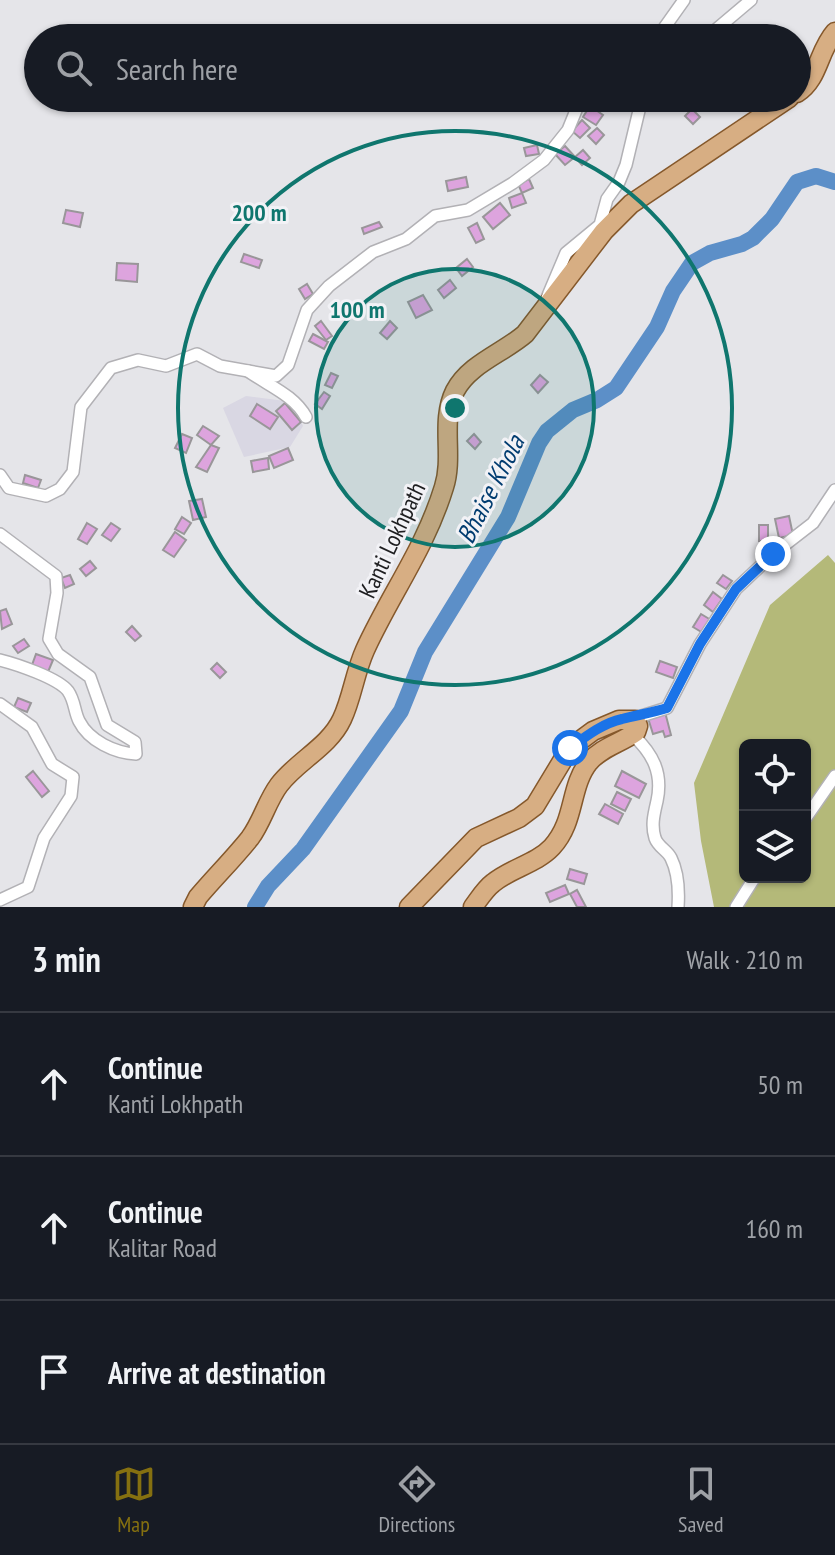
<!DOCTYPE html>
<html lang="en">
<head>
<meta charset="utf-8">
<style>
  body { margin:0; font-family:"PT Sans Narrow",sans-serif; background:#242831; color:#f1f3f6 }
  .controls { position:absolute; right:24px; bottom:24px; display:grid; overflow:hidden; border-radius:12px; box-shadow:0 2px 6px #0004 }
  .controls button { width:72px; height:72px; display:grid; place-items:center; padding:0; border:0; border-bottom:2px solid #363941; background:#171b24; color:#f1f3f6; font:40px sans-serif }
  .stop { position:absolute; width:24px; height:24px; margin:-18px; border:6px solid #1a73e8; border-radius:50%; background:#fff }
  .stop.end { background:#1a73e8; border-color:#fff; box-shadow:0 2px 8px #0008 }
  .list { margin:0; padding:0; list-style:none }
  h2 { display:flex; justify-content:space-between; align-items:center; height:104px; margin:0; padding:0 32px; font-size:34px }
  h2 small { font-size:26px; font-weight:400; color:#9ea1a6 }
  .list li { display:grid; grid-template-columns:52px 1fr auto; gap:24px; align-items:center; box-sizing:border-box; height:144px; padding:0 32px; border-top:2px solid #363941 }
  .list b { display:block; font-size:30px; white-space:nowrap }
  .list p { margin:0; font-size:26px; white-space:nowrap; color:#9ea1a6 }
  .list em { font-size:26px; font-style:normal; color:#9ea1a6 }
  .icon { flex:none; width:44px; height:44px; fill:none; stroke:currentColor; stroke-width:2; stroke-linecap:round; stroke-linejoin:round }
  .map { position:relative; flex:none; width:835px; height:907px; overflow:hidden }
  .search { position:absolute; background:#171b24; box-shadow:0 2px 6px #0004; left:24px; right:24px; top:24px; height:88px; display:flex; align-items:center; gap:20px; box-sizing:border-box; padding:0 28px; border-radius:44px; color:#9ea1a6; font-size:30px }
  .sheet { height:536px; background:#171b24 }
  nav { display:flex; justify-content:space-around; align-items:center; box-sizing:border-box; height:112px; border-top:2px solid #363941; background:#171b24; font-size:22px; color:#9ea1a6 }
  nav a { display:grid; justify-items:center; gap:4px }
  nav .on { color:#857010 }
  .map>svg:first-child { display:block }
  .built { fill:#d9d7e3 }
  .green { fill:#b4b979; fill-rule:evenodd }
  .lines { fill:none; stroke-linecap:round; stroke-linejoin:round }
  .river { stroke:#5c8fc8; stroke-width:16 }
  .building { fill:#dda4de; stroke:#999699; stroke-width:2 }
  .street-casing { stroke:#b2b1b5; stroke-width:14 }
  .primary-casing { stroke:#85582b; stroke-width:21 }
  .street { stroke:#fff; stroke-width:11 }
  .primary { stroke:#d7ae83; stroke-width:18 }
  .route { stroke:#1a73e8; stroke-width:10 }
  .ring { fill:none; stroke:#0f766e; stroke-width:4 }
  .labels { text-anchor:middle; dominant-baseline:central; stroke-width:6; stroke-linejoin:round; paint-order:stroke }
  .street-label { font-size:24px; fill:#1e1e20; stroke:#f2f2f6 }
  .water-label { font-size:26px; font-style:italic; fill:#013c70; stroke:#f2f2f6 }
  .centre { fill:#0f766e; stroke:#f2f2f6; stroke-width:4 }
  .ring-label { font-size:24px; text-anchor:middle; font-weight:bold; fill:#0f766e; stroke:#f2f2f6; stroke-width:6; stroke-linejoin:round; paint-order:stroke }
</style>
</head>
<body>
<div class="map">
<svg width="835" height="907" viewBox="0 0 835 907">
  <rect width="100%" height="100%" fill="#e5e5e9"/>
  <!-- built -->
  <polygon class="built" points="246,396 293,402 303,426 290,447 244,457 223,408"/>
  <!-- green -->
  <path class="green" d="M 828,555 L 835,563 L 835,907 L 714,907 L 701,841 L 694,783 L 770,605 ZM 745,745 L 805,745 L 805,877 L 745,877 Z"/>
  <g class="lines">
    <!-- river -->
    <polyline class="river" points="255,907 268,886 303,849 401,711 425,652 508,517 539,443 547,431 573,410 597,400 616,388 657,327 673,291 692,263 710,253 742,244 753,238 772,219 797,182 816,176 835,182"/>
  </g>
  <!-- building -->
  <g class="building">
    <polygon points="590,106 603,115 596,125 583,117"/>
    <polygon points="692,109 700,117 693,124 685,116"/>
    <polygon points="582,120 590,128 580,138 572,131"/>
    <polygon points="597,128 604,135 596,144 588,136"/>
    <polygon points="537,145 539,154 526,156 524,148"/>
    <polygon points="565,146 575,157 565,165 555,154"/>
    <polygon points="583,150 590,158 582,165 575,157"/>
    <polygon points="466,177 468,187 448,191 446,181"/>
    <polygon points="529,179 533,188 522,193 518,184"/>
    <polygon points="522,193 526,203 512,208 509,198"/>
    <polygon points="500,203 510,215 493,229 483,217"/>
    <polygon points="66,210 83,213 80,227 63,223"/>
    <polygon points="379,222 382,227 364,234 362,228"/>
    <polygon points="477,223 484,239 476,243 468,228"/>
    <polygon points="244,254 262,260 259,268 241,262"/>
    <polygon points="467,259 473,267 462,276 456,268"/>
    <polygon points="117,263 138,264 137,282 116,280"/>
    <polygon points="450,280 456,288 444,298 438,290"/>
    <polygon points="307,284 313,294 305,299 299,289"/>
    <polygon points="423,295 432,310 416,318 408,302"/>
    <polygon points="321,321 332,336 326,340 315,326"/>
    <polygon points="390,321 397,328 387,339 380,333"/>
    <polygon points="313,334 328,342 324,349 309,341"/>
    <polygon points="331,373 338,376 332,388 325,385"/>
    <polygon points="540,375 548,382 538,393 531,385"/>
    <polygon points="324,392 330,396 322,409 315,404"/>
    <polygon points="285,403 301,422 292,430 276,411"/>
    <polygon points="257,404 278,417 270,429 250,416"/>
    <polygon points="203,426 219,436 211,445 197,435"/>
    <polygon points="182,434 192,438 186,453 175,448"/>
    <polygon points="474,434 481,442 475,449 467,441"/>
    <polygon points="211,445 219,448 207,472 196,467"/>
    <polygon points="288,448 293,460 274,468 269,456"/>
    <polygon points="268,458 269,469 253,472 251,461"/>
    <polygon points="25,475 41,480 38,488 23,483"/>
    <polygon points="202,499 206,517 193,520 189,501"/>
    <polygon points="789,516 793,535 779,538 775,519"/>
    <polygon points="182,517 191,523 184,534 175,529"/>
    <polygon points="87,523 97,529 87,544 78,539"/>
    <polygon points="111,523 120,529 111,541 102,535"/>
    <rect x="759" y="525" width="9" height="16"/>
    <polygon points="175,532 186,540 174,557 163,550"/>
    <polygon points="90,561 96,568 86,576 80,569"/>
    <polygon points="70,575 74,584 65,588 61,578"/>
    <polygon points="723,575 732,581 726,589 717,583"/>
    <polygon points="713,592 722,599 713,612 704,605"/>
    <polygon points="6,609 12,624 2,629 0,611"/>
    <polygon points="701,614 711,620 703,633 693,627"/>
    <polygon points="132,626 141,636 135,641 126,632"/>
    <polygon points="24,639 29,646 18,653 13,646"/>
    <polygon points="36,654 53,660 48,672 32,665"/>
    <polygon points="660,661 677,667 673,678 656,672"/>
    <polygon points="217,663 226,672 220,678 211,669"/>
    <polygon points="18,698 31,703 27,712 14,707"/>
    <polygon points="665,712 671,735 665,737 663,731 653,734 648,718"/>
    <polygon points="33,771 49,791 42,797 26,777"/>
    <polygon points="622,771 646,784 639,798 615,786"/>
    <polygon points="617,792 631,799 625,811 611,804"/>
    <polygon points="605,804 623,814 618,824 599,814"/>
    <polygon points="570,869 587,874 584,884 567,879"/>
    <polygon points="565,885 569,894 550,902 546,893"/>
    <polygon points="577,890 586,907 577,907 570,894"/>
  </g>
  <g class="lines">
    <!-- street casing -->
    <g class="street-casing">
      <g id="street">
        <polyline points="657,38 684,0"/>
        <polyline points="706,38 751,0"/>
        <polyline points="547,298 566,253 600,225 607,199 619,182 626,165 642,98"/>
        <path d="M 248,371 C 269,386 294,395 306,417"/>
        <polyline points="0,475 9,488 46,496 60,489 73,472 81,407 111,368 138,360 166,366 197,354 220,366 276,376 288,365 307,310 329,286 373,252 406,239 435,216 468,210 513,183 544,160 568,130 581,98"/>
        <path d="M 0,534 L 56,576 L 57,593 L 49,639 L 58,654 L 90,677 L 107,725 L 135,742 L 136,754 C 115,753 89,741 79,721 C 74,711 75,701 68,691 C 58,678 16,664 0,660"/>
        <polyline points="0,704 32,727 52,764 73,777 71,796 44,838 28,887 0,900"/>
        <polyline points="632,719 667,708 700,644 736,589 773,554 813,523 835,490"/>
        <path d="M 633,735 C 653,754 663,773 657,801 C 654,814 651,825 655,838 C 658,847 667,850 671,858 C 678,872 679,892 678,907"/>
        <polyline points="805,819 835,776"/>
        <polyline points="736,907 755,877"/>
      </g>
    </g>
    <!-- primary casing -->
    <g class="primary-casing">
      <g id="primary">
        <path d="M 797,93 C 819,79 818,51 835,32"/>
        <path d="M 193,907 L 198,897 C 215,877 234,858 250,838 C 262,822 267,801 279,785 C 297,761 329,747 342,719 C 352,698 355,672 365,650 C 391,593 425,549 444,487 C 454,456 440,421 455,391 C 469,364 503,353 525,334 L 604,231 L 631,204 L 789,98"/>
        <path d="M 409,907 L 476,838 L 519,818 L 535,806 L 570,748 L 593,731 L 619,720 L 635,720 L 638,726 L 636,732 C 621,743 602,747 589,762 C 569,787 576,821 552,847 C 536,864 511,868 493,883 C 485,889 479,899 473,907"/>
      </g>
    </g>
    <!-- street -->
    <use href="#street" class="street"/>
    <!-- primary -->
    <use href="#primary" class="primary"/>
  </g>
  <g class="lines">
    <!-- route -->
    <path class="route" d="M 570,748 C 585,737 603,723 622,719 C 637,715 651,713 667,708 L 700,644 L 736,589 L 773,554"/>
  </g>
  <!-- distance rings -->
  <circle cx="455" cy="408" r="139" fill="#0f766e" fill-opacity=".12"/>
  <g class="ring">
    <circle cx="455" cy="408" r="139"/>
    <circle cx="455" cy="408" r="277"/>
  </g>
  <g class="labels">
    <!-- street labels -->
    <g class="street-label">
      <text transform="translate(392 540) rotate(-65)">Kanti Lokhpath</text>
    </g>
    <!-- water labels -->
    <g class="water-label">
      <text transform="translate(490 489) rotate(-63)">Bhaise Khola</text>
    </g>
  </g>
  <circle cx="455" cy="408" r="12" class="centre"/>
  <g class="ring-label">
    <text x="259" y="221">200 m</text>
    <text x="357" y="318">100 m</text>
  </g>
</svg>
<div class="controls">
<button><svg class="icon" aria-label="locate" viewBox="0 0 24 24"><circle cx="12" cy="12" r="6"/><path d="M12 2v4M12 18v4M2 12h4M18 12h4"/></svg></button>
<button><svg class="icon" aria-label="layers" viewBox="0 0 24 24"><path d="M12 4l9 5-9 5-9-5zM3 14l9 5 9-5"/></svg></button>
</div>
<div class="stop" style="left:570px;top:748px"></div>
<div class="stop end" style="left:773px;top:554px"></div>
<div class="search"><svg class="icon" aria-label="search" viewBox="0 0 24 24"><circle cx="10" cy="10" r="6"/><path d="M15 15l6 6"/></svg>Search here</div>
</div>
<section class="sheet">
<h2>3 min<small>Walk · 210 m</small></h2>
<ul class="list">
<li><svg class="icon" aria-label="ahead" viewBox="0 0 24 24"><path d="M12 20V5M6 11l6-6 6 6"/></svg><div><b>Continue</b><p>Kanti Lokhpath</p></div><em>50 m</em></li>
<li><svg class="icon" aria-label="ahead" viewBox="0 0 24 24"><path d="M12 20V5M6 11l6-6 6 6"/></svg><div><b>Continue</b><p>Kalitar Road</p></div><em>160 m</em></li>
<li><svg class="icon" aria-label="arrive" viewBox="0 0 24 24"><path d="M6 21V4h12l-3 4 3 4H6"/></svg><div><b>Arrive at destination</b></div></li>
</ul>
</section>
<nav>
<a class="on"><svg class="icon" aria-label="map" viewBox="0 0 24 24"><path d="M3 6l6-2 6 2 6-2v14l-6 2-6-2-6 2zM9 4v14M15 6v14"/></svg>Map</a>
<a><svg class="icon" aria-label="directions" viewBox="0 0 24 24"><path d="M12 3l9 9-9 9-9-9zM9 14v-3h6M13 9l2 2-2 2"/></svg>Directions</a>
<a><svg class="icon" aria-label="saved" viewBox="0 0 24 24"><path d="M7 4h10v16l-5-4-5 4z"/></svg>Saved</a>
</nav>
</body>
</html>
